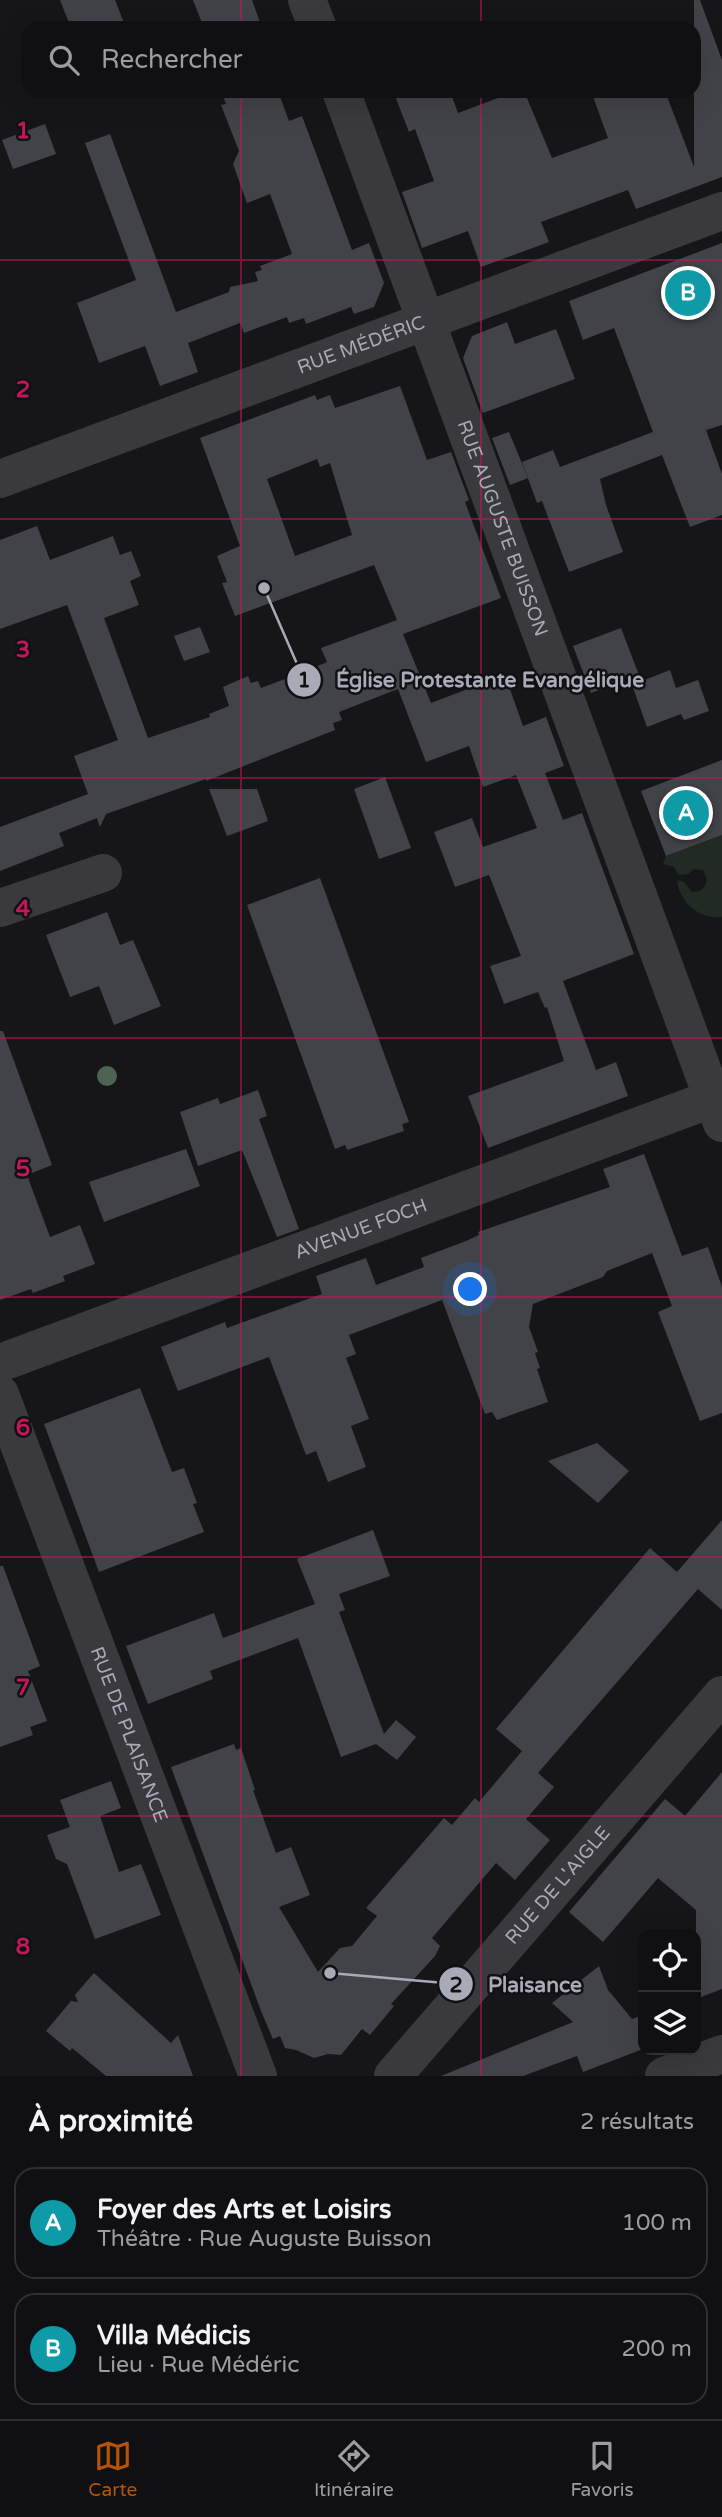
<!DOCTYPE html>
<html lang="fr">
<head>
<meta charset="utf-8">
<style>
  body { margin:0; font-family:"Varela Round",sans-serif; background:#19191b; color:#f1f3f6 }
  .controls { position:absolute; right:21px; bottom:21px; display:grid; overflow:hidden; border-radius:14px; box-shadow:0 7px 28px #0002 }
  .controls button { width:63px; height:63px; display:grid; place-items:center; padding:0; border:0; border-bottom:2px solid #303032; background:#101012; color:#f1f3f6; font:35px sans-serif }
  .you { position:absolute; left:471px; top:1290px; width:24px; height:24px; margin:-18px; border:5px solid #fff; border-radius:50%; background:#1a73e8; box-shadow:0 0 0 10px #1a73e833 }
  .badge { display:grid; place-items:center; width:46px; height:46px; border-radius:50%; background:#b45309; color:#fff; font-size:23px; font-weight:700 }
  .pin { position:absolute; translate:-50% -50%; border:4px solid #fff; box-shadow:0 2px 7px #0006 }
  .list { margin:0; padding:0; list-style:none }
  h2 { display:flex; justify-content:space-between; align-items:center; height:91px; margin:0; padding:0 28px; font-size:30px }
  h2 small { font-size:23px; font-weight:400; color:#9c9d9f }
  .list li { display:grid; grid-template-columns:46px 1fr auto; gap:21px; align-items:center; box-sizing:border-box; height:112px; margin:0 14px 14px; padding:0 14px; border:2px solid #303032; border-radius:21px }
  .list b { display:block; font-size:26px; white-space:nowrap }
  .list p { margin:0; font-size:23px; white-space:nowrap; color:#9c9d9f }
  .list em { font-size:23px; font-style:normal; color:#9c9d9f }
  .icon { flex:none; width:38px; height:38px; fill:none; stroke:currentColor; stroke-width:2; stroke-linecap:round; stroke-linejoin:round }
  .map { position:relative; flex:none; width:722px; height:2076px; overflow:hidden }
  .search { position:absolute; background:#101012; box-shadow:0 7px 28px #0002; left:21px; right:21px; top:21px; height:77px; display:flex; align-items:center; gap:18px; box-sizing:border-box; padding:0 24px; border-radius:21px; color:#9c9d9f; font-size:26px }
  .sheet { height:343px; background:#101012 }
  nav { display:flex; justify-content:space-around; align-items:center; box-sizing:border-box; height:98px; border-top:2px solid #303032; background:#101012; font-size:19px; color:#9c9d9f }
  nav a { display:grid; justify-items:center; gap:4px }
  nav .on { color:#b45309 }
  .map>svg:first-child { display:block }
  .green { fill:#222a24 }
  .building { fill:#424348; fill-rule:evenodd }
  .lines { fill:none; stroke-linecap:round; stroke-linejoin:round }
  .minor { stroke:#39393e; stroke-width:38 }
  .tree { fill:#506254 }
  .grid { fill:none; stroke:#c2185b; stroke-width:2; stroke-opacity:0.55 }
  .labels { text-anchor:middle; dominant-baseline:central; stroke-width:5; stroke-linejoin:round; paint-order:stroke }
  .street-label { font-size:19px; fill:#a8abb7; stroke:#111113 }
  .grid-label { font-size:23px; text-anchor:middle; font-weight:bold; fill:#c2185b; stroke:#111113; stroke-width:5; stroke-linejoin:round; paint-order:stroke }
  .leader { fill:none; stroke:#a8abb7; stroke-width:2.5 }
  .callout-dot { fill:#a8abb7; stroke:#111113; stroke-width:2.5 }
  .mark-label { font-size:21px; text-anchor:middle; font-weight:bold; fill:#111 }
  .callout-label { font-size:21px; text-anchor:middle; font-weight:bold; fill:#a8abb7; stroke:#111113; stroke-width:5; stroke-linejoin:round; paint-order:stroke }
</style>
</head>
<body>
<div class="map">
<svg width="722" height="2076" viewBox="0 0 722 2076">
  <rect width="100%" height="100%" fill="#161618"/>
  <!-- green -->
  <path class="green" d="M 722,835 L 722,917 C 700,920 679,902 677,880 L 684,882 L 692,892 C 701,892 705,888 707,880 L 703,870 L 694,869 L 688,874 L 679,875 L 674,867 L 663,864 L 666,856 Z"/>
  <!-- building -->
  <g class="building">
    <polygon points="60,0 115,0 126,28 71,28"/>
    <polygon points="193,0 252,0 262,28 204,28"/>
    <polygon points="694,0 700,0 722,60 722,177 636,209 628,190 541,222 549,242 481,267 468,231 422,248 402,192 434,181 415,129 409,132 393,91 450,91 458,113 517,91 524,91 552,158 608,138 591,91 665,91 694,167"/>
    <polygon points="221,91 278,91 289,121 302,116 352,250 369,243 384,283 374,307 354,314 351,307 306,324 304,318 289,323 287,317 244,333 240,323 188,343 198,372 160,386 145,346 99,363 77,303 136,280 85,143 110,134 176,312 229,292 230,287 258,281 255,272 262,270 260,266 292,254 270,194 247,203 233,164 239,151 221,105 226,104"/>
    <polygon points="45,124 56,154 13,169 2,140"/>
    <polygon points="722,243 722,425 706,430 722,474 722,515 690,527 662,455 600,479 606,505 623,552 569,572 542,501 537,503 522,462 553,450 560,467 653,432 614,328 583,340 569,301"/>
    <polygon points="507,322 515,344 556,329 575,379 483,413 463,358 472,336"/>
    <path d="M 400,386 L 427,460 L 451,452 L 469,500 L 465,502 L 501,598 L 403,634 L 431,703 L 505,675 L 523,726 L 546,717 L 564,766 L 545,773 L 563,820 L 582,813 L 634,954 L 563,981 L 596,1070 L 616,1062 L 628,1096 L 488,1148 L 468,1096 L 564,1061 L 547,1007 L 545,1008 L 538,992 L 504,1004 L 490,966 L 521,956 L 489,875 L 455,887 L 434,832 L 472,818 L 483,847 L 537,828 L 516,775 L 483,787 L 469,746 L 426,762 L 398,689 L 339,712 L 342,720 L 333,723 L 335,730 L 206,781 L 206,779 L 106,814 L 100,827 L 97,818 L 59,833 L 64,846 L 0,871 L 0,827 L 88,794 L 74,756 L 118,740 L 67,605 L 0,629 L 0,540 L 37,526 L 50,560 L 113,536 L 120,555 L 131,551 L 141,576 L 130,581 L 139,605 L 104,618 L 148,738 L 210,717 L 209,714 L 229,706 L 223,687 L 248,676 L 251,683 L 258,681 L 261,688 L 309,670 L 327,662 L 321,648 L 397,620 L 374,565 L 235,616 L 222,583 L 227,582 L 217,556 L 240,546 L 200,438 L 315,395 L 317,400 L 330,395 L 335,408 ZM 317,459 L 320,467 L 330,463 L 352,535 L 295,556 L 267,479 Z"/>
    <polygon points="509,432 528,478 510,485 492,438"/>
    <polygon points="200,627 210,652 184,661 174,636"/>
    <polygon points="621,628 639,675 591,693 573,646"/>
    <polygon points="670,670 676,688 698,680 709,711 684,720 681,714 647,727 632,685"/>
    <polygon points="722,760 722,835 666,856 641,791"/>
    <polygon points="385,777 411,848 379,859 354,789"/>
    <polygon points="209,789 257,789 268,821 227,836"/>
    <polygon points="320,878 409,1122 402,1124 404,1131 347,1150 345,1145 335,1149 247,905"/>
    <polygon points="107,912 120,945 133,940 161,1006 114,1025 99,986 70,997 46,935"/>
    <polygon points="0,1031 3,1031 52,1165 27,1175 50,1237 80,1225 95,1264 63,1276 65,1281 33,1293 31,1289 0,1300"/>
    <polygon points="258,1090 267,1116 259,1119 299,1229 277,1237 242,1150 198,1166 180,1112 218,1098 220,1104"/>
    <polygon points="186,1149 200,1186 104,1222 89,1182"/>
    <polygon points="644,1154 682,1256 708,1247 722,1287 722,1413 700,1421 658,1312 672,1306 652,1253 607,1271 603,1277 533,1304 529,1327 538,1352 535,1353 540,1368 537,1369 548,1402 497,1420 492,1412 485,1414 442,1300 349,1335 356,1354 346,1358 369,1419 351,1426 366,1467 328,1482 316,1451 306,1455 269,1357 178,1391 161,1347 225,1322 227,1328 322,1294 316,1276 366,1258 376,1285 424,1267 421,1258 466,1241 479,1235 478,1232 610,1187 603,1169"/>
    <polygon points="140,1388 172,1472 184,1468 197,1503 193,1504 204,1532 99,1572 44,1424"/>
    <polygon points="597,1443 629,1471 598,1503 548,1461"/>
    <polygon points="722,1520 722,1610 698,1589 538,1773 554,1787 526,1819 550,1840 515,1880 496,1863 432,1938 440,1946 435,1956 391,2004 394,2006 370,2035 362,2029 341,2055 328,2054 314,2058 296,2050 285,2048 280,2036 273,2039 261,2011 171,1767 234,1744 236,1750 241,1748 255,1790 253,1790 276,1853 291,1847 310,1895 279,1907 318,1972 340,1948 352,1946 377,1916 366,1908 444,1818 452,1825 475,1798 479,1802 522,1751 496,1729 650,1548 677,1572"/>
    <polygon points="373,1530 390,1576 339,1594 345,1610 339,1612 384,1734 396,1720 416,1737 397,1760 376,1744 341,1757 298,1638 210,1671 213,1679 148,1704 126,1646 214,1613 223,1638 315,1604 297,1559"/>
    <polygon points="0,1566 3,1566 40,1666 28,1671 47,1721 30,1727 33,1735 0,1747"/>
    <polygon points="722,1772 722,1989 696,1999 696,1910 658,1878 603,1942 569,1912 665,1799 685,1816"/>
    <polygon points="111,1781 121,1808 100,1816 119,1872 141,1864 161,1915 95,1939 67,1864 56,1859 47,1835 70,1827 60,1800"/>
    <polygon points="599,1966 608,1990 632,2019 643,2015 643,2049 583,2072 577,2056 523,2076 441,2076 573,2022 552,2003"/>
    <polygon points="94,1973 171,2043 178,2035 193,2076 106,2076 72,2048 70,2051 46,2031 71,2001 78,2002 75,1995"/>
  </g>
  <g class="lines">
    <!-- minor -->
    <g class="minor">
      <polyline points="307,0 318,28"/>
      <path id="s1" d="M 341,91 L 722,1123"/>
      <path id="s2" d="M 0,479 L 722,211"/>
      <polyline points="0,908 103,873"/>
      <path id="s3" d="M 0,1363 L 722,1095"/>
      <path id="s4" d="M 0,1394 L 258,2076"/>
      <path id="s5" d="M 393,2076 L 722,1695"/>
      <polyline points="664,2076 722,2054"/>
    </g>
  </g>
  <!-- trees -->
  <circle class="tree" cx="107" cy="1076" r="10"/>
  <!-- grid -->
  <path class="grid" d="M 241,0 L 241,28M 481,0 L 481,28M 241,91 L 241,2076M 481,91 L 481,2076M 0,260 L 722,260M 0,519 L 722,519M 0,778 L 722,778M 0,1038 L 722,1038M 0,1297 L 722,1297M 0,1557 L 722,1557M 0,1816 L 722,1816"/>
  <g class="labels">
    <!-- street labels -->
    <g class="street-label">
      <text stroke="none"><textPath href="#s2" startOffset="385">RUE MÉDÉRIC</textPath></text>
      <text stroke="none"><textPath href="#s1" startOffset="466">RUE AUGUSTE BUISSON</textPath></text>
      <text stroke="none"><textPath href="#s3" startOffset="385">AVENUE FOCH</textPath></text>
      <text stroke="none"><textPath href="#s4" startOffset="364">RUE DE PLAISANCE</textPath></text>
      <text stroke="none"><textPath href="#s5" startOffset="252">RUE DE L'AIGLE</textPath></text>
    </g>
  </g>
  <g class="grid-label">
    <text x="23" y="138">1</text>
    <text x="23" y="397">2</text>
    <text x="23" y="657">3</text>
    <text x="23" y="916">4</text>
    <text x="23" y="1176">5</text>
    <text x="23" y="1435">6</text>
    <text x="23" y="1695">7</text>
    <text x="23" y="1954">8</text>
  </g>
  <!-- callouts -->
  <path class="leader" d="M264 588L304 680M330 1973L456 1984"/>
  <g class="callout-dot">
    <circle cx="264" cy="588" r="7"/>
    <circle cx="330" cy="1973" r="7"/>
    <circle cx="304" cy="680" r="18"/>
    <circle cx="456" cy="1984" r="18"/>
  </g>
  <g class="mark-label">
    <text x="304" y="687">1</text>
    <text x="456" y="1992">2</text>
  </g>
  <g class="callout-label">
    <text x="490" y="687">Église Protestante Evangélique</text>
    <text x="535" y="1992">Plaisance</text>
  </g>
</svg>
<div class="controls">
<button><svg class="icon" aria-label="locate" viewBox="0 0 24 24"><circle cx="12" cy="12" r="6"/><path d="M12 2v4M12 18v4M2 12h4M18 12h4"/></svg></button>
<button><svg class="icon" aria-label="layers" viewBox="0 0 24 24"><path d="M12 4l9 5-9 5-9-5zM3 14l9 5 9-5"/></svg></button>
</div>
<div class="you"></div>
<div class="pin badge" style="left:686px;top:813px;background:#0f9aa8">A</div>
<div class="pin badge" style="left:688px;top:293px;background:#0f9aa8">B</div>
<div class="search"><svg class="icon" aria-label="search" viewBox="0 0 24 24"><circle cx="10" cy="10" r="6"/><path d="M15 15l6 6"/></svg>Rechercher</div>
</div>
<section class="sheet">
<h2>À proximité<small>2 résultats</small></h2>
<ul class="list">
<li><span class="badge" style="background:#0f9aa8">A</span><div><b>Foyer des Arts et Loisirs</b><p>Théâtre · Rue Auguste Buisson</p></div><em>100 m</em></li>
<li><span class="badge" style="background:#0f9aa8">B</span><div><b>Villa Médicis</b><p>Lieu · Rue Médéric</p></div><em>200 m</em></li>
</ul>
</section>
<nav>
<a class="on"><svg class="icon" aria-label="map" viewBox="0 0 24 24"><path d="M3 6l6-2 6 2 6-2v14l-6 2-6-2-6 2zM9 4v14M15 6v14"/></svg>Carte</a>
<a><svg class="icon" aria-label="directions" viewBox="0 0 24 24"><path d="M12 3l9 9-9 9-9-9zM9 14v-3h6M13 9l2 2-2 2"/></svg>Itinéraire</a>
<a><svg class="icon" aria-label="saved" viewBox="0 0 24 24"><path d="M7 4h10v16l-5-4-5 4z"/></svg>Favoris</a>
</nav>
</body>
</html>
